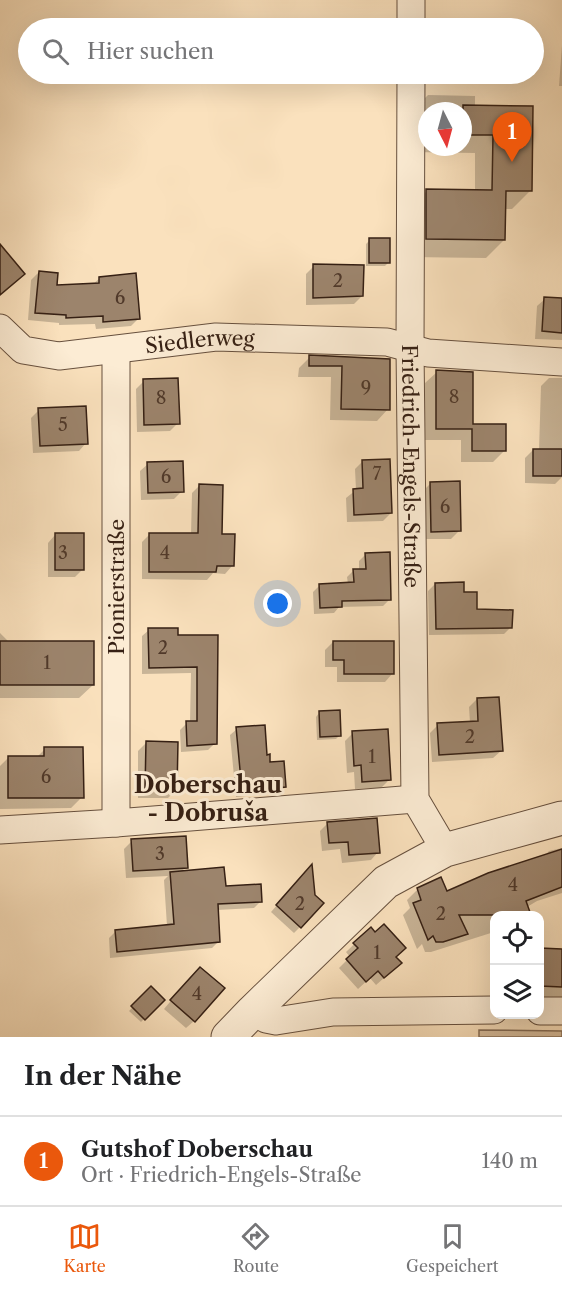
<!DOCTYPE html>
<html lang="de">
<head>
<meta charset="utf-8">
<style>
  body { margin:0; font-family:"Libre Caslon Text",serif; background:#f2f2f2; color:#202124 }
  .controls { position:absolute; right:18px; bottom:18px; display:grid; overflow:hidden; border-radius:12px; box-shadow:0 6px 24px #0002 }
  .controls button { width:54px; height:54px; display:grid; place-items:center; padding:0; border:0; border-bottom:2px solid #e0e0e0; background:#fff; color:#202124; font:30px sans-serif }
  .compass { position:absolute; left:418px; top:102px; width:54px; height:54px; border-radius:50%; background:#fff; box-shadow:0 6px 24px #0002; rotate:174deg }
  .you { position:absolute; left:278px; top:604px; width:21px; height:21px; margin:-15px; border:4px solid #fff; border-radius:50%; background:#1a73e8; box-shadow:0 0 0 9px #1a73e833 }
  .badge { display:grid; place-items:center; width:39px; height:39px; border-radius:50%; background:#ea580c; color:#fff; font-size:20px; font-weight:700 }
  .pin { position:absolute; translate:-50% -50px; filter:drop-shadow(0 2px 3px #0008) }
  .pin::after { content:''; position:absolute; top:32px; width:21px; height:18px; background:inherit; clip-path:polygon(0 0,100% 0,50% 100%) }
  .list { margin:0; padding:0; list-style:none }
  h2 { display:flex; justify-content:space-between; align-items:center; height:78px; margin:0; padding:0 24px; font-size:26px }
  h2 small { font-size:20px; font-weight:400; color:#757577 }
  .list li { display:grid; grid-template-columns:39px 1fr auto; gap:18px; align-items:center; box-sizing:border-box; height:90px; padding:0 24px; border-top:2px solid #e0e0e0 }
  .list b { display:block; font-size:22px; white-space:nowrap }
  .list p { margin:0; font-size:20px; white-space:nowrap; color:#757577 }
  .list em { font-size:20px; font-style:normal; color:#757577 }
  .icon { flex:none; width:33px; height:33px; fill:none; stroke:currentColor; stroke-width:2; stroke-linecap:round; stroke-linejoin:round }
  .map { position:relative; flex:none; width:562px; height:1037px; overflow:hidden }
  .search { position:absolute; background:#fff; box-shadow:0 6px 24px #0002; left:18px; right:18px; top:18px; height:66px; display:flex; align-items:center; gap:15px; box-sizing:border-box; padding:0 21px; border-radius:33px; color:#757577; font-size:22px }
  .sheet { height:168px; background:#fff }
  nav { display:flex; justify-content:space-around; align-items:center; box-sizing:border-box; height:84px; border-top:2px solid #e0e0e0; background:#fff; font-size:16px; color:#757577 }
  nav a { display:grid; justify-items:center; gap:3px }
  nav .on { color:#ea580c }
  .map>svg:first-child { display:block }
  .green { fill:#d9c0a0; stroke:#88705a; stroke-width:1.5 }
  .shadow { fill:#0003; fill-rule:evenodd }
  .building { fill:#9c846c; stroke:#362014; stroke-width:1.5 }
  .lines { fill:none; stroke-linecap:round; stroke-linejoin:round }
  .minor-casing { stroke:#67503e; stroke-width:29 }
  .tertiary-casing { stroke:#67503e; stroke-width:35 }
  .minor { stroke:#fcecd4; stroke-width:27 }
  .tertiary { stroke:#fcecd4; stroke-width:33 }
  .labels { text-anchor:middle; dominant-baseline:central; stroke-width:6; stroke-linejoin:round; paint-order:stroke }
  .number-label { font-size:18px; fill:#50392a }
  .street-label { font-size:21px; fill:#362014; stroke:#fcecd4 }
  .quarter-label { font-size:24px; font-weight:bold; fill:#362014; stroke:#fcecd4 }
</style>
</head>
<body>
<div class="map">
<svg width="562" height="1037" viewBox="0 0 562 1037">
  <rect width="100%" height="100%" fill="#fae1bd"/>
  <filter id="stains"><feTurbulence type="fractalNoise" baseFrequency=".00333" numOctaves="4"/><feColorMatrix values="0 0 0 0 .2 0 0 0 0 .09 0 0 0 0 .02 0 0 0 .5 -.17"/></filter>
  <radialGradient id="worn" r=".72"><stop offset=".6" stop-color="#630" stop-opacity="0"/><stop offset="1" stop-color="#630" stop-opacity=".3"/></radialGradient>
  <!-- green -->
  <polygon class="green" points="479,1030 562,1031 562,1037 479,1037"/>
  <!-- shadow -->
  <g class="shadow">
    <polygon points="562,45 562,86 559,86"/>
    <path d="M 428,95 L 475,96 L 475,106 L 530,191 L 512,209 L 504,209 L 504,240 L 486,258 L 409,257 L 409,209 L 427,191 L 475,192 L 475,153 L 410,152 L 410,113 ZM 427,111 L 463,111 L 463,147 L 427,147 Z"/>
    <polygon points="370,240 389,262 385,266 366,266 366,244"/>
    <polygon points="314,266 362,296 354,304 306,305 306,274"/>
    <polygon points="39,272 55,286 93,284 100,278 139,318 131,326 96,329 95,324 59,325 59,323 28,320 31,280"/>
    <polygon points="545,299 562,300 562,340 535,339 537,306"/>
    <polygon points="310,357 389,361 388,409 377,421 330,420 331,377 298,377 299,368"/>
    <polygon points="437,372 471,425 504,451 493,462 461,462 461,440 425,440 425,383"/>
    <polygon points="549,378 562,378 562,477 555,484 525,483 525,458 533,450 539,450 541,386"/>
    <polygon points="144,381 178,423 170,431 137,432 136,389"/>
    <polygon points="39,410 86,443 79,451 33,453 31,418"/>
    <polygon points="363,461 391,513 383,521 347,522 346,498 356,490 355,469"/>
    <polygon points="148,464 182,491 174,499 141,500 140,471"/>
    <polygon points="431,483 459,531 451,539 424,539 423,491"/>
    <polygon points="200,485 232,566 225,574 213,573 207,580 142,579 142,542 150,534 191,535 192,493"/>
    <polygon points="55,535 83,569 75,577 48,577 48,543"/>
    <polygon points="366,554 390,599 383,606 339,607 334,613 314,614 313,592 320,585 348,584 347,577 354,570 359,570 359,561"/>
    <polygon points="435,584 463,594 476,611 511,627 504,634 429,635 428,591"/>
    <polygon points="149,630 177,636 216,637 215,743 208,750 181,752 180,730 187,723 190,723 191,673 142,674 142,636"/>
    <polygon points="0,633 9,642 93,685 79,698 0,698"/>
    <polygon points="333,642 392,674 385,682 337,682 337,667 325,667 325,650"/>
    <polygon points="477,699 501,751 493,758 432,762 430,733 438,725 470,723 469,707"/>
    <polygon points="319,713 340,735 336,739 317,740 316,717"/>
    <polygon points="237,729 269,764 285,786 278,793 236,797 230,735"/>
    <polygon points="353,733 389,780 381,788 355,789 354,772 347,773 345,741"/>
    <polygon points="146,743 176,790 168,798 138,798 138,751"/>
    <polygon points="45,749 82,797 71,808 0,809 0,766 8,758 36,758"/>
    <polygon points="328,823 378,852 371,860 342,863 340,849 322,851 320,831"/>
    <polygon points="132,841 186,867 181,872 261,901 254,908 217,910 218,942 212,948 110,958 109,938 116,931 167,926 164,880 168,876 126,878 124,849"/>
    <polygon points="562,848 562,893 537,901 527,907 529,914 527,916 494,916 494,932 431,952 425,952 422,944 417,949 403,915 410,908 407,900 418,889 446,893 544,857 549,851"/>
    <polygon points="306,872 300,927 294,933 271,912"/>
    <polygon points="370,929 395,957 392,971 376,985 370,978 358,989 339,968 350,957 346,952"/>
    <polygon points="540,950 562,951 562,998 540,998"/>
    <polygon points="192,976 194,1021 186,1028 164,1009"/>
    <polygon points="151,989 163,1000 141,1022 129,1011"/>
  </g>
  <!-- building -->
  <g class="building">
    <polygon points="463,105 533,106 532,191 506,191 505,240 426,239 426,189 492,190 493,135 463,135"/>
    <rect x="369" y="238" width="21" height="25"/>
    <polygon points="0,244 25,274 0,295"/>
    <polygon points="313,264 364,265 363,296 313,298"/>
    <polygon points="39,271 58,273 57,285 99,283 99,277 136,273 140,319 103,322 103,316 66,318 66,315 35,313"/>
    <polygon points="544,297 562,298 562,333 542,331"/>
    <polygon points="309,355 390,359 390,410 341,409 342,366 309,366"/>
    <polygon points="436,370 473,372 473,424 506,424 506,451 472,451 472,429 436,429"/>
    <polygon points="178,378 180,424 144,425 143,379"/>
    <polygon points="86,406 88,444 40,446 38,408"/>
    <rect x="533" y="449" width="29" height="27"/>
    <polygon points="390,459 392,513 354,515 353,489 363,488 362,460"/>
    <polygon points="183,461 184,492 148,493 147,462"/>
    <polygon points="460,481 461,531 431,532 430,482"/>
    <polygon points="199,484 223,485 222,534 235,534 234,566 217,566 216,572 149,572 149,533 198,533"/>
    <rect x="55" y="533" width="29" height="37"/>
    <polygon points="390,552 391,600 342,601 342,607 320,608 319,584 354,582 353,569 366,569 365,553"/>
    <polygon points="464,582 464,592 477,592 477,609 513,610 512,628 436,629 435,583"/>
    <polygon points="148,628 178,628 178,635 218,635 217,744 187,746 186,721 197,721 197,667 149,668"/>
    <rect x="0" y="641" width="94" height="44"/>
    <polygon points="333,641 394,641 394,674 344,674 344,660 333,660"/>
    <polygon points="499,697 503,751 439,755 437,723 478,721 477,698"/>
    <polygon points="340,710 341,736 320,737 319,711"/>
    <polygon points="265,725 267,755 270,754 270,762 284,761 286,787 242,791 236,727"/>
    <polygon points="388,729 391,780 362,782 361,765 354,766 352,731"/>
    <polygon points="146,741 178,742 177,791 145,790"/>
    <polygon points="44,747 83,747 84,798 8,798 8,756 44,756"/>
    <polygon points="377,818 380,853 349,855 348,842 329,843 327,822"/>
    <polygon points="186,836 188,868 133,871 131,839"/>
    <polygon points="562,849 562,887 526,901 531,915 459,915 468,934 443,942 436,942 433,936 428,940 413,903 421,900 417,888 441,877 447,891 488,873"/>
    <polygon points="312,864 315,895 324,903 301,928 276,905"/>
    <polygon points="224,867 226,886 261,884 262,902 218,904 220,942 117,952 115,930 174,924 170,872"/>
    <polygon points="384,924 406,948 396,957 402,963 384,978 378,971 366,982 346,959 358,948 353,943 371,927 375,932"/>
    <polygon points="540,948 562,949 562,987 540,986"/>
    <polygon points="200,967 225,988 195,1022 170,1000"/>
    <polygon points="151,986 165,1000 145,1020 131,1006"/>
  </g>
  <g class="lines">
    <!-- minor casing -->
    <g class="minor-casing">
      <g id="minor">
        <polyline points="411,28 411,0"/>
        <path id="s1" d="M 411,74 L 410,348 L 415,799 L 445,850"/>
        <path id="s2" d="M 0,328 L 23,350 L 59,356 L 216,337 L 387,342 L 428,353 L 562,362"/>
        <polyline points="116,823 116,350"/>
        <polyline points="0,830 116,823 415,799"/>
        <polyline points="253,1011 266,1019 276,1021 333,1012 494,1010"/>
        <polyline points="540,1011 562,1011"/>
      </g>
    </g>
    <!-- tertiary casing -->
    <g class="tertiary-casing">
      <polyline id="tertiary" points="228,1037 253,1011 386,882 445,850 562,818"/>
    </g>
    <!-- minor -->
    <use href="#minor" class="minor"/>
    <!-- tertiary -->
    <use href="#tertiary" class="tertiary"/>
  </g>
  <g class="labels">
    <!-- number labels -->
    <g class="number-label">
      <text x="338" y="281">2</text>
      <text x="120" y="298">6</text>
      <text x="366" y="388">9</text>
      <text x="454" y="397">8</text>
      <text x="161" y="398">8</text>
      <text x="63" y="425">5</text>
      <text x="377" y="474">7</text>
      <text x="166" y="477">6</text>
      <text x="445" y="507">6</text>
      <text x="63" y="553">3</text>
      <text x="165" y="553">4</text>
      <text x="163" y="648">2</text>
      <text x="47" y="663">1</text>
      <text x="470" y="737">2</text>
      <text x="372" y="757">1</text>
      <text x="46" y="777">6</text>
      <text x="160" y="854">3</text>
      <text x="513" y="885">4</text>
      <text x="300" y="904">2</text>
      <text x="441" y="914">2</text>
      <text x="377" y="953">1</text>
      <text x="197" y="994">4</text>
    </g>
    <!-- street labels -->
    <g class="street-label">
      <text stroke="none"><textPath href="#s2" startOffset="210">Siedlerweg</textPath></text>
      <text stroke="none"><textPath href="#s1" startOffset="392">Friedrich-Engels-Straße</textPath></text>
      <text transform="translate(116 587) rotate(-90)">Pionierstraße</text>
    </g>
    <!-- quarter labels -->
    <g class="quarter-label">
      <text x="208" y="784">Doberschau<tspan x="208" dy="28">- Dobruša</tspan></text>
    </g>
  </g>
  <rect width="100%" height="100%" filter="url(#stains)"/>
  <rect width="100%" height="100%" fill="url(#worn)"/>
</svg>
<div class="controls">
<button><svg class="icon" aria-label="locate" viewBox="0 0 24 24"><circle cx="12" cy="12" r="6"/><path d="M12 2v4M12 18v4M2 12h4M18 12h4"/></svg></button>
<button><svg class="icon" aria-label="layers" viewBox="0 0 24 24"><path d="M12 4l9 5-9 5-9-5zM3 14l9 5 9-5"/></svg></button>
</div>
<svg class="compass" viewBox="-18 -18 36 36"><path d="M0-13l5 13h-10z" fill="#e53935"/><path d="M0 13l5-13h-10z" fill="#757577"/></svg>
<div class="you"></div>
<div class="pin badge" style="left:512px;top:162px">1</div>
<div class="search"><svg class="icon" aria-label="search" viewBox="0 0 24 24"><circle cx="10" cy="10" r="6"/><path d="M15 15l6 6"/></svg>Hier suchen</div>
</div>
<section class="sheet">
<h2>In der Nähe<small></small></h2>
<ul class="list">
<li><span class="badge">1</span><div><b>Gutshof Doberschau</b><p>Ort · Friedrich-Engels-Straße</p></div><em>140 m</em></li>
</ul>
</section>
<nav>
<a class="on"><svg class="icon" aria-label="map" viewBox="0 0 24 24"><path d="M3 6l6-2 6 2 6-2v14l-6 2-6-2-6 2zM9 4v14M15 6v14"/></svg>Karte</a>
<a><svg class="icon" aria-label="directions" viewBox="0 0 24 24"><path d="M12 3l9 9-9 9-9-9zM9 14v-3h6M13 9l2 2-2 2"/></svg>Route</a>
<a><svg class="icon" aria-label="saved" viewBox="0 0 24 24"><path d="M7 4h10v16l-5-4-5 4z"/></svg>Gespeichert</a>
</nav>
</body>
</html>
